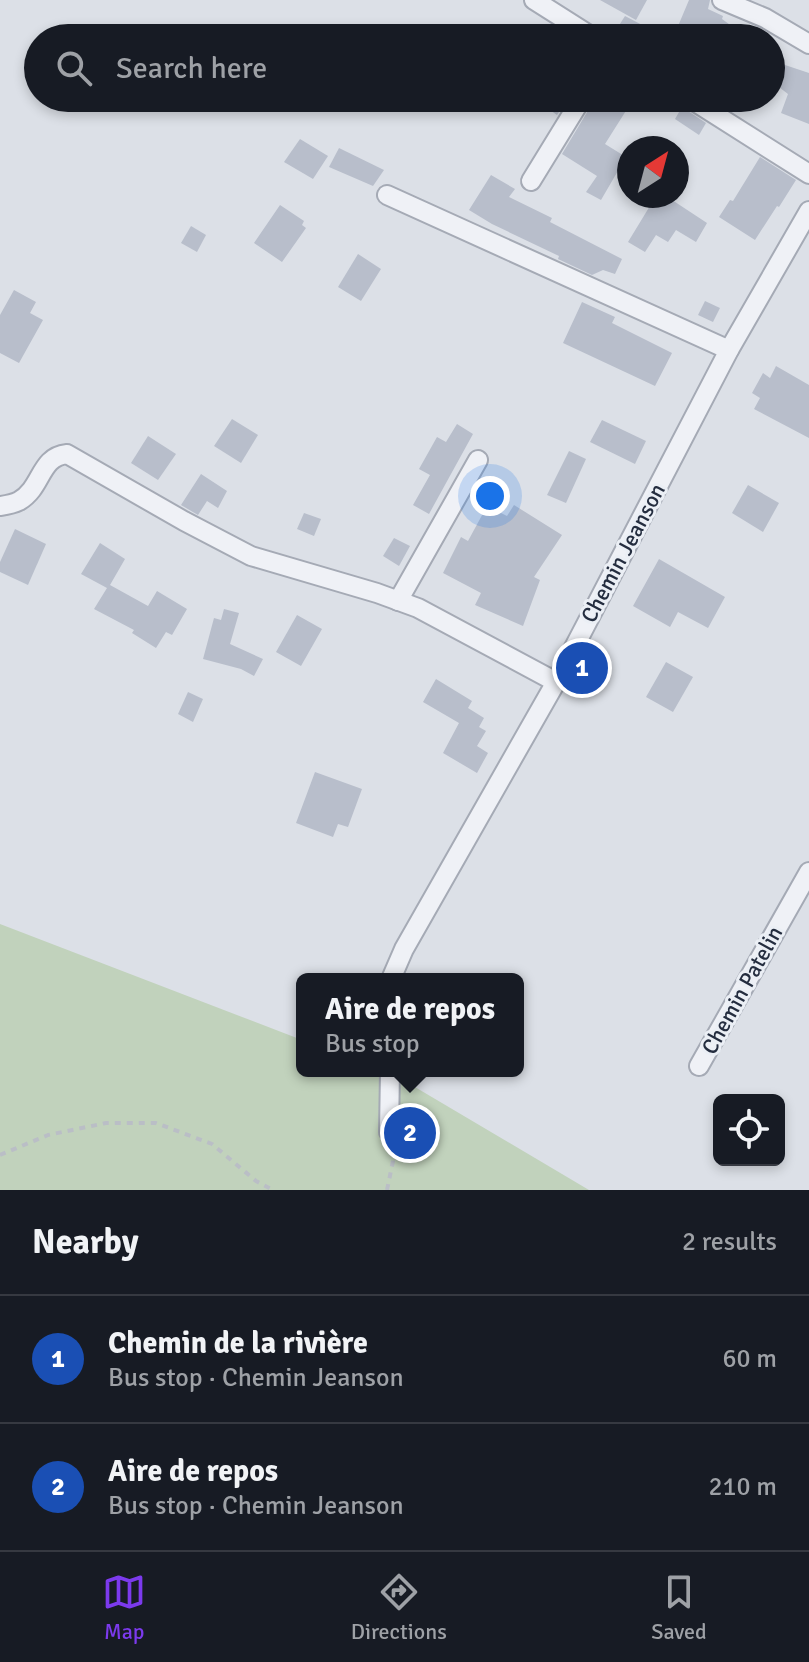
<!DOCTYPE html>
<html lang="en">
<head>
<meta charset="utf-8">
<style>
  body { margin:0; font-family:Signika,sans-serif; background:#20242c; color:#f1f3f6 }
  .controls { position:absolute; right:24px; bottom:24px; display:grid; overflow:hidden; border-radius:12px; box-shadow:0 4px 12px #0003 }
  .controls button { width:72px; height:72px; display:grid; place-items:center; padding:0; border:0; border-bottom:2px solid #363941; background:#171b24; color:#f1f3f6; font:40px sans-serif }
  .compass { position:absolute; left:617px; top:136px; width:72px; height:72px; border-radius:50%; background:#171b24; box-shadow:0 4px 12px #0003; rotate:36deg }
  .you { position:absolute; left:490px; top:496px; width:28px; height:28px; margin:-20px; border:6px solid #fff; border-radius:50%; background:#1a73e8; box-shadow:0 0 0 12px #1a73e833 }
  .badge { display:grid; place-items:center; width:52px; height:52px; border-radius:50%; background:#7c3aed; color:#fff; font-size:26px; font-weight:700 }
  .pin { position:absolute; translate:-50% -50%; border:4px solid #fff; box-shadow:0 2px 8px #0006 }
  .popup { position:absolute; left:296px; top:973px; width:228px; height:104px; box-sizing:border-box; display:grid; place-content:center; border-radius:12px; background:#171b24; filter:drop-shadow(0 2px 6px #0005); font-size:26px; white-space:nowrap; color:#9ea1a6 }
  .popup b { font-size:30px; color:#f1f3f6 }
  .popup::after { content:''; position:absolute; left:50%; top:100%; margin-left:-16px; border:16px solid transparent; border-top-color:#171b24 }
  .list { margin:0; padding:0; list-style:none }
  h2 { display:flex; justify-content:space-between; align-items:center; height:104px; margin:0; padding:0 32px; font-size:34px }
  h2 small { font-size:26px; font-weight:400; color:#9ea1a6 }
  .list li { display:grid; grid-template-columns:52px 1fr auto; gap:24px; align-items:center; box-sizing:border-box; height:128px; padding:0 32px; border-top:2px solid #363941 }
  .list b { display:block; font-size:30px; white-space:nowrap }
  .list p { margin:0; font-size:26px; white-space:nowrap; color:#9ea1a6 }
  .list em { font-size:26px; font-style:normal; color:#9ea1a6 }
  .icon { flex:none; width:44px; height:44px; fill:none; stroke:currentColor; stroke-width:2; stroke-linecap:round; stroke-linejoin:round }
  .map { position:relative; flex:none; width:809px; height:1190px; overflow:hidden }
  .search { position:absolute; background:#171b24; box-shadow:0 4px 12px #0003; left:24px; right:24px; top:24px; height:88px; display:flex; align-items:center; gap:20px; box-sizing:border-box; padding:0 28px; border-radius:44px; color:#9ea1a6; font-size:30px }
  .sheet { height:360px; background:#171b24 }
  nav { display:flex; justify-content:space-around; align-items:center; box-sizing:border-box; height:112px; border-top:2px solid #363941; background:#171b24; font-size:22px; color:#9ea1a6 }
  nav a { display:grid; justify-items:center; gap:4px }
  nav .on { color:#7c3aed }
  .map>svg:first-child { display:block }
  .green { fill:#c1d2bc }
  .building { fill:#b8becb }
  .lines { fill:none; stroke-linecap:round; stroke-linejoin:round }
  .minor-casing { stroke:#a5aab5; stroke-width:22 }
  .path { stroke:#babec6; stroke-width:4; stroke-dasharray:6 6; stroke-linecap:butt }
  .minor { stroke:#eff1f6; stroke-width:18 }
  .labels { text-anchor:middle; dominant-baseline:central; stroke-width:6; stroke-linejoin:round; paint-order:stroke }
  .street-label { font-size:22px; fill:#242d3f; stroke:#ebeff5 }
</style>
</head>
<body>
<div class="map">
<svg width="809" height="1190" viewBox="0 0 809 1190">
  <rect width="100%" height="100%" fill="#dce0e7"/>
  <!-- green -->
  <polygon class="green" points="0,924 302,1040 302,1071 382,1071 398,1077 589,1190 0,1190"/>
  <!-- building -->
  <g class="building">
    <polygon points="600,0 647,0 636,20"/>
    <polygon points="689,0 710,0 708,9 723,16 722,19 748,38 673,38"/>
    <polygon points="625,16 667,38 611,38"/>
    <polygon points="771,55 785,65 809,73 809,124 781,113 788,94 771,81"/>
    <polygon points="533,98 568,98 557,115"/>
    <polygon points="594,98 634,98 605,144 626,157 601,200 586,192 597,176 562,154 592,104"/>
    <polygon points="682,107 706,123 699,135 675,119"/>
    <polygon points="300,139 328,156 313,179 284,162"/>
    <polygon points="339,148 384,170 373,186 329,167"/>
    <polygon points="760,157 796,180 779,207 777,206 755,240 719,217 730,200 733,201"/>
    <polygon points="491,175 515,189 509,197 552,218 550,222 622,259 615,274 603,270 592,275 558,259 559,256 492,224 469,210"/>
    <polygon points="656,196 666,196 707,223 696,242 676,230 668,242 656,235 645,252 628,242"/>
    <polygon points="280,205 304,221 302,225 306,228 282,262 254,243"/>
    <polygon points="191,226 206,235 197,252 181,243"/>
    <polygon points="358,254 381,269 361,301 338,287"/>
    <polygon points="14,290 36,302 30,313 43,320 19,363 0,353 0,315"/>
    <polygon points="705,301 720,308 713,322 698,315"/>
    <polygon points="582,302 615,317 612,323 672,353 655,386 563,343"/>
    <polygon points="776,366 809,385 809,438 754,409 760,398 752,393 763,373 770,378"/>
    <polygon points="232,419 258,435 241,463 214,446"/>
    <polygon points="602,420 646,441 635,464 590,442"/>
    <polygon points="457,424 473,434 429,514 413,505 430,475 419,469 437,437 446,442"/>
    <polygon points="148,436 176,454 158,480 131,463"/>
    <polygon points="569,451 586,459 566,503 547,495"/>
    <polygon points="201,474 227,491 218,508 207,501 198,515 181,505"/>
    <polygon points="748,485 779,503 763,532 732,513"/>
    <polygon points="514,505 562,535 534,577 540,580 523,626 475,605 481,593 443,573 461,537 468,541 487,506 507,516"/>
    <polygon points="304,513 321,519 314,536 297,529"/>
    <polygon points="15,529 46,544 28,585 0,572 0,562"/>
    <polygon points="394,538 410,546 399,566 383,556"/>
    <polygon points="100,543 125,559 110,585 148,606 157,591 187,609 172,635 166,632 156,648 132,633 134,630 94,609 107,588 81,574"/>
    <polygon points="659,559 725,597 708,628 678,612 670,627 633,606"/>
    <polygon points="224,609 239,613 230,644 263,659 254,676 241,669 203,659 214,618 221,620"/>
    <polygon points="297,615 322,629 301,666 276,652"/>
    <polygon points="666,662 693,677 673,712 646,697"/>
    <polygon points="436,679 472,701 468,708 484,718 479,727 486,731 477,746 488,753 477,773 443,753 459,723 423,702"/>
    <polygon points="188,692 203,699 193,722 178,714"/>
    <polygon points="315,772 362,789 348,827 338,824 333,837 296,823"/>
  </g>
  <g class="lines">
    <!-- minor casing -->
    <g class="minor-casing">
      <g id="minor">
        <polyline points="534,0 594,38"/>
        <polyline points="722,0 765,18 809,44"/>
        <polyline points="689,98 809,174"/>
        <polyline points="531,181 582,98"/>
        <polyline points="387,195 729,350"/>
        <path d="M 0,506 C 7,505 13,504 19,501 C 43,487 39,457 67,454 L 184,521 L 251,556 L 377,593 L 418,608 L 556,682"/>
        <polyline points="398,601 478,460"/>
        <polyline points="391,979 404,949 556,682 729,350 809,211"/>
        <polyline points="699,1066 809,872"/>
        <polyline points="389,1132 390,1071"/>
      </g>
    </g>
    <!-- path -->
    <g class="path">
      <polyline points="0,1155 48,1135 106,1123 156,1123 212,1144 256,1181 273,1190"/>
      <polyline points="387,1190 393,1161 392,1149"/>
    </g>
    <!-- minor -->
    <use href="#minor" class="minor"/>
  </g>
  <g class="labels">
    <!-- street labels -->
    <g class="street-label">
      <text transform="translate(623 553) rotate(-62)">Chemin Jeanson</text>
      <text transform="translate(742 990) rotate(-61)">Chemin Patelin</text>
    </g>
  </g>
</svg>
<div class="controls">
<button><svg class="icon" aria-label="locate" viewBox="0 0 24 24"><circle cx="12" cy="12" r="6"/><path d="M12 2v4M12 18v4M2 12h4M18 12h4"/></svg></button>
</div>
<svg class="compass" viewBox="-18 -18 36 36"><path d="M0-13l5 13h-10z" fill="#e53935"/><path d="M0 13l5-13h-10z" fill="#9ea1a6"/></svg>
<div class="you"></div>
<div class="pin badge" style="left:582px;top:668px;background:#1a4fb4">1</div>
<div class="pin badge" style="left:410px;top:1133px;background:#1a4fb4">2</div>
<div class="popup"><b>Aire de repos</b>Bus stop</div>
<div class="search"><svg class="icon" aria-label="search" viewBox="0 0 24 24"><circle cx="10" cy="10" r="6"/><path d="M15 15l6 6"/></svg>Search here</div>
</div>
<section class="sheet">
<h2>Nearby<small>2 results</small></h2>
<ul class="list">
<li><span class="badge" style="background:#1a4fb4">1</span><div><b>Chemin de la rivière</b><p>Bus stop · Chemin Jeanson</p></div><em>60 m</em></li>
<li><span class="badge" style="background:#1a4fb4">2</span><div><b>Aire de repos</b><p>Bus stop · Chemin Jeanson</p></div><em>210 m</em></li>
</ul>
</section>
<nav>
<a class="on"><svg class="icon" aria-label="map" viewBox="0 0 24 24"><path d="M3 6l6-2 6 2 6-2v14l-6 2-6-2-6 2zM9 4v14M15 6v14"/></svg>Map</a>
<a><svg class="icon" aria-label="directions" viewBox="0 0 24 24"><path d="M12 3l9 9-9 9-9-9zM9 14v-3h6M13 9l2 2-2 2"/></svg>Directions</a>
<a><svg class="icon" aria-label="saved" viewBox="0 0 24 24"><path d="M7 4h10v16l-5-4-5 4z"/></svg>Saved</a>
</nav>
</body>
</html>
